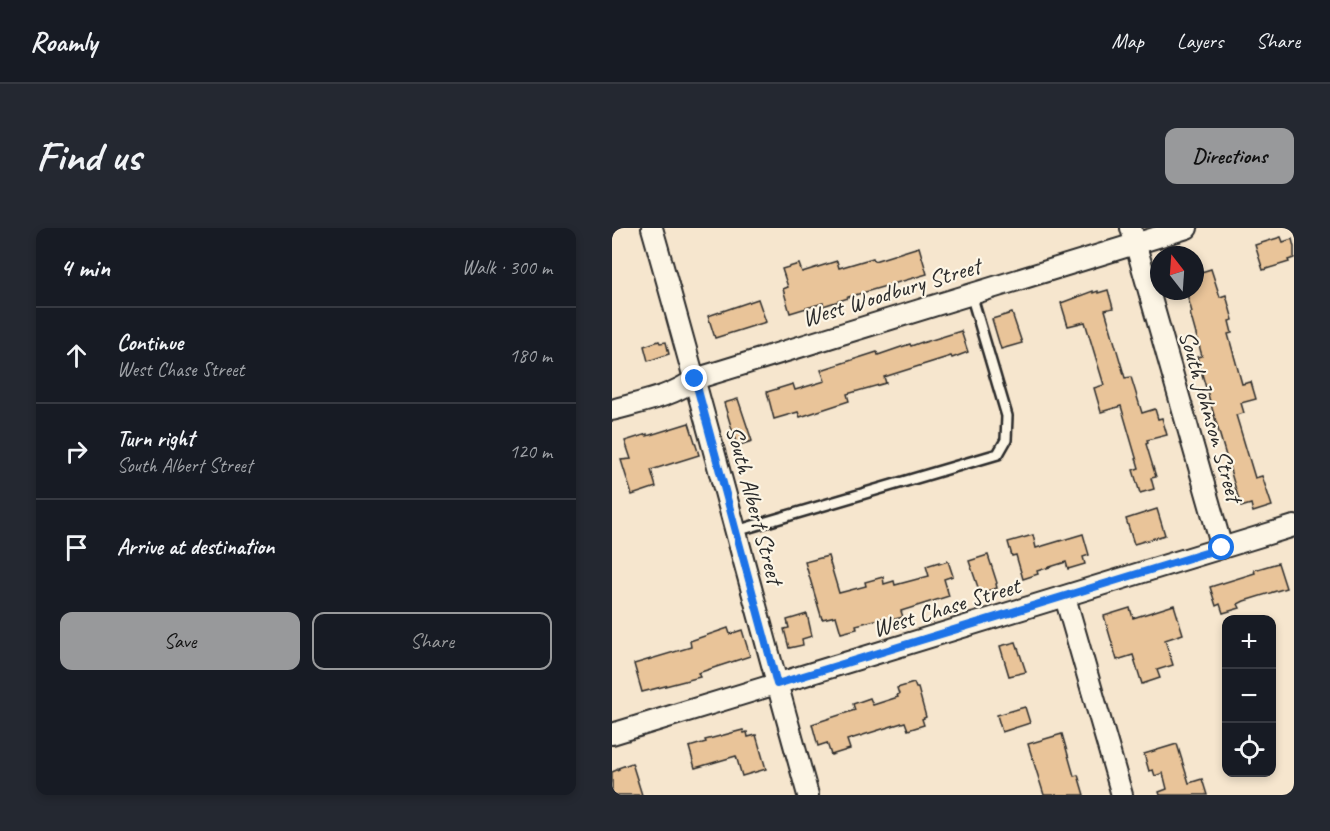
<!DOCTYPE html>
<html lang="en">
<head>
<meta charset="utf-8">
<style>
  body { margin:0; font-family:Caveat,sans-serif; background:#242831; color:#f1f3f6 }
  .controls { position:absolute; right:18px; bottom:18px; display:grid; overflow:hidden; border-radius:12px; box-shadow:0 3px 9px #0003 }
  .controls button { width:54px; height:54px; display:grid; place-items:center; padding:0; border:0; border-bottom:2px solid #363941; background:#171b24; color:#f1f3f6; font:30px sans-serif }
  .compass { position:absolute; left:538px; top:18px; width:54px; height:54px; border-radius:50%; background:#171b24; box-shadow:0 3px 9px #0003; rotate:343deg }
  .stop { position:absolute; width:18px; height:18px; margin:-14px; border:4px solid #1a73e8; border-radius:50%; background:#fff }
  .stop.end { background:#1a73e8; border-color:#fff; box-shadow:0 2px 6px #0008 }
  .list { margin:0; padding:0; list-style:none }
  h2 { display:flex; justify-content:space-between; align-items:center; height:78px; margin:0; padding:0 24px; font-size:26px }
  h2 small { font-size:20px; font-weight:400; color:#9ea1a6 }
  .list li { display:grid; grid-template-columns:39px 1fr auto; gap:18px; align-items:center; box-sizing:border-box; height:96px; padding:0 24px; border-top:2px solid #363941 }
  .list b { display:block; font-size:22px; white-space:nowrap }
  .list p { margin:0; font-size:20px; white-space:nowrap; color:#9ea1a6 }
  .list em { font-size:20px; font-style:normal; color:#9ea1a6 }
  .actions { display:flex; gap:12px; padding:18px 24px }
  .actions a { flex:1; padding:14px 0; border:2px solid #98999b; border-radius:12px; text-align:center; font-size:21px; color:#98999b }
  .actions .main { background:#98999b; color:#111 }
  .icon { flex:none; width:33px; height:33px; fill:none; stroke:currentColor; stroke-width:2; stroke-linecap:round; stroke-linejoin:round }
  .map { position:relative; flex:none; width:682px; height:567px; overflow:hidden; border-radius:12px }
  header { display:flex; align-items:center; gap:36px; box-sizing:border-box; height:84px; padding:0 30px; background:#171b24; border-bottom:2px solid #363941 }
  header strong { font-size:28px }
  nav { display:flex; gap:33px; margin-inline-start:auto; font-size:21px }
  .intro { display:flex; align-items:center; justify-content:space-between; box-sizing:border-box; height:144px; padding:0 36px }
  h1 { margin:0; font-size:42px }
  .button { padding:15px 27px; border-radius:12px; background:#98999b; color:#111; font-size:21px; font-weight:700 }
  main { display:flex; gap:36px; padding:0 36px }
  aside { flex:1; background:#171b24; border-radius:12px; box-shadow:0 3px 9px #0003 }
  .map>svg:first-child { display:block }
  .building { fill:#e9c499; stroke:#2b2b2b; stroke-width:1.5 }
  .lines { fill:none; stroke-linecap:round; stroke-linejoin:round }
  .lane-casing { stroke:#2b2b2b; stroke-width:14 }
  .street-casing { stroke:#2b2b2b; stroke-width:24 }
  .lane { stroke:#fcf5e5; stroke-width:9 }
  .street { stroke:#fcf5e5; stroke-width:20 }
  .route { stroke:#1a73e8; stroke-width:8 }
  .labels { text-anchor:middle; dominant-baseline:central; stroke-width:4.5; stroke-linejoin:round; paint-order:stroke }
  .street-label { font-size:24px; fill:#2b2b2b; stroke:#fcf5e5 }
</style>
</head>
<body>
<header>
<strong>Roamly</strong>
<nav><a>Map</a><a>Layers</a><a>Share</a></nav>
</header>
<div class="intro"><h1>Find us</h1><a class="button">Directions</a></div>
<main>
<aside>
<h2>4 min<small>Walk · 300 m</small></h2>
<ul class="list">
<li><svg class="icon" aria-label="ahead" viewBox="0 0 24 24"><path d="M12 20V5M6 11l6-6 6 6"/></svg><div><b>Continue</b><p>West Chase Street</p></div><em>180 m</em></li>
<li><svg class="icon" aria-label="right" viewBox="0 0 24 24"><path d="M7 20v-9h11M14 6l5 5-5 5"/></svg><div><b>Turn right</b><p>South Albert Street</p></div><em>120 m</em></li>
<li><svg class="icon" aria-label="arrive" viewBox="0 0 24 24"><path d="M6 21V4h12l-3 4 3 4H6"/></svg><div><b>Arrive at destination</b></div></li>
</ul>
<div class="actions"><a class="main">Save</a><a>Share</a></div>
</aside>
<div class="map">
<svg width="682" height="567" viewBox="0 0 682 567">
  <rect width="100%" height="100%" fill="#f6e6ce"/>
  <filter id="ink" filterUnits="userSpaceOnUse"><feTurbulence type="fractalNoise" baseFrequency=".0167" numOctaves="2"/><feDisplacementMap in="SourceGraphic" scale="12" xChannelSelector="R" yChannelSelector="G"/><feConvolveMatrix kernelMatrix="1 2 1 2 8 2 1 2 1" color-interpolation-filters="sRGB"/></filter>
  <g filter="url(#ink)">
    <!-- building -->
    <g class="building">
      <polygon points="669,9 671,14 680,11 682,19 682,30 676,32 677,34 651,42 643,17"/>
      <polygon points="307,19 315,46 236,69 236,70 230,72 211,78 211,75 178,85 171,61 176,59 170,41 187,36 190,44 225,33 227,40 261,30 262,33"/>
      <polygon points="599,41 608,69 614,67 621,92 617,93 620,105 616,106 630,156 639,154 644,171 629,175 632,185 624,187 643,250 650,248 660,278 641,284 639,276 629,279 585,129 590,128 578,85 580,84 574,63 583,63 583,46"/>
      <polygon points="496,62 501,80 493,82 513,150 519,149 530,185 543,181 546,191 550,190 555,207 535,212 536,215 534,216 544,249 539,250 542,261 528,265 521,242 527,240 509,178 489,184 482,160 492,157 473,94 456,98 449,75 481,63 481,65 486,63 486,65"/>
      <polygon points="146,71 154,94 103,110 96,88"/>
      <polygon points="400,85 410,115 389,121 380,91"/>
      <polygon points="349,103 356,124 340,130 339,128 272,149 274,155 235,166 237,173 188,189 186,184 162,191 155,164 181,156 183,162 213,153 209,142 265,124 266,127 298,116 299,118 310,114 310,115"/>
      <polygon points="47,113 48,115 54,114 57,126 36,133 32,118"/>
      <polygon points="126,171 140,213 125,218 112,175"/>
      <polygon points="77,195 87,227 39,242 44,259 20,267 9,232 19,231 13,213 35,206 35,208"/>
      <polygon points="545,281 553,307 522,316 514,291"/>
      <polygon points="471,306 477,327 471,329 473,336 456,341 454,334 425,343 426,346 411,351 404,327 400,328 396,314 421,307 424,320"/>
      <polygon points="376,327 385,355 384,356 385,360 368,365 357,333"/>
      <polygon points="216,328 227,365 254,358 253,354 271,349 272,356 282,353 283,357 317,348 314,338 327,334 327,336 336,333 341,348 332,351 337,368 289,383 291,389 272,394 271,390 244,397 245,401 229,405 224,388 210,391 193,334"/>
      <polygon points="666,335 674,360 632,373 626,376 628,380 611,385 608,376 604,378 598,359 643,345 642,342"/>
      <polygon points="562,377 571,406 553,412 561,437 545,442 548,450 530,456 521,427 505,432 492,388 518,380 521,390"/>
      <polygon points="195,386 200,408 190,411 191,417 177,420 172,401 177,400 175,392"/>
      <polygon points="116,400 118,406 130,402 138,428 86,445 88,449 30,464 22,436 79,419 78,413"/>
      <polygon points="404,414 414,444 397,448 388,418"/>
      <polygon points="302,455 304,460 306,460 314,489 310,491 312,497 296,502 293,494 235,512 238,521 219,527 215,515 206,518 200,496 243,482 241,476 258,470 261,477 286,469 285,467 287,466 285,460"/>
      <polygon points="413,479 418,495 390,504 385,487"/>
      <polygon points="131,502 132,505 135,504 136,509 144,507 154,541 130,548 124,528 83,540 77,519 94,514 93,512"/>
      <polygon points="450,506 462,548 466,547 472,567 432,567 416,516"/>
      <polygon points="565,516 577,555 590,551 595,567 548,567 547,564 555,561 551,545 543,548 541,542 537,543 532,526"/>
      <polygon points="20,535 30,567 0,567 0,544 7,541 6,540"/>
    </g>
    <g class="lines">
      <!-- lane casing -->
      <g class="lane-casing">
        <polyline id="lane" points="124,303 386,226 394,212 395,188 359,66"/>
      </g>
      <!-- street casing -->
      <g class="street-casing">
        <g id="street">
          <path d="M 40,0 C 94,189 143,378 196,567"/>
          <polyline points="519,0 610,320"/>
          <path d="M 0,182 C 28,174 60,169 83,151 L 575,0"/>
          <polyline points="453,369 510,567"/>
          <polyline points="0,506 682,298"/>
        </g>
      </g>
      <!-- lane -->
      <use href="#lane" class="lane"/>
      <!-- street -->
      <use href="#street" class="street"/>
    </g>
  </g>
  <g class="lines" filter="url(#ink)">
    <!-- route -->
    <polyline class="route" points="83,151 165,456 610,320"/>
  </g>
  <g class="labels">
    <!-- street labels -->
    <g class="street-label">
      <text transform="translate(279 64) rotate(-17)">West Woodbury Street</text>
      <text transform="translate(599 188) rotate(74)">South Johnson Street</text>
      <text transform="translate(143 277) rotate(75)">South Albert Street</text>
      <text transform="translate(334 379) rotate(-17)">West Chase Street</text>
    </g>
  </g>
</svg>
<div class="controls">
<button>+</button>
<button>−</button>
<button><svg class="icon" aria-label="locate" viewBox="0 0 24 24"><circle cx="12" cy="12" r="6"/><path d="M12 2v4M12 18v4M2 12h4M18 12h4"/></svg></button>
</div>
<svg class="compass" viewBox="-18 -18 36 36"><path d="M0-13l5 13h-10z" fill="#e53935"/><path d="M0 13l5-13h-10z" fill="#9ea1a6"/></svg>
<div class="stop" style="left:610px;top:320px"></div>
<div class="stop end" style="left:83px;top:151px"></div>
</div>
</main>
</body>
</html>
